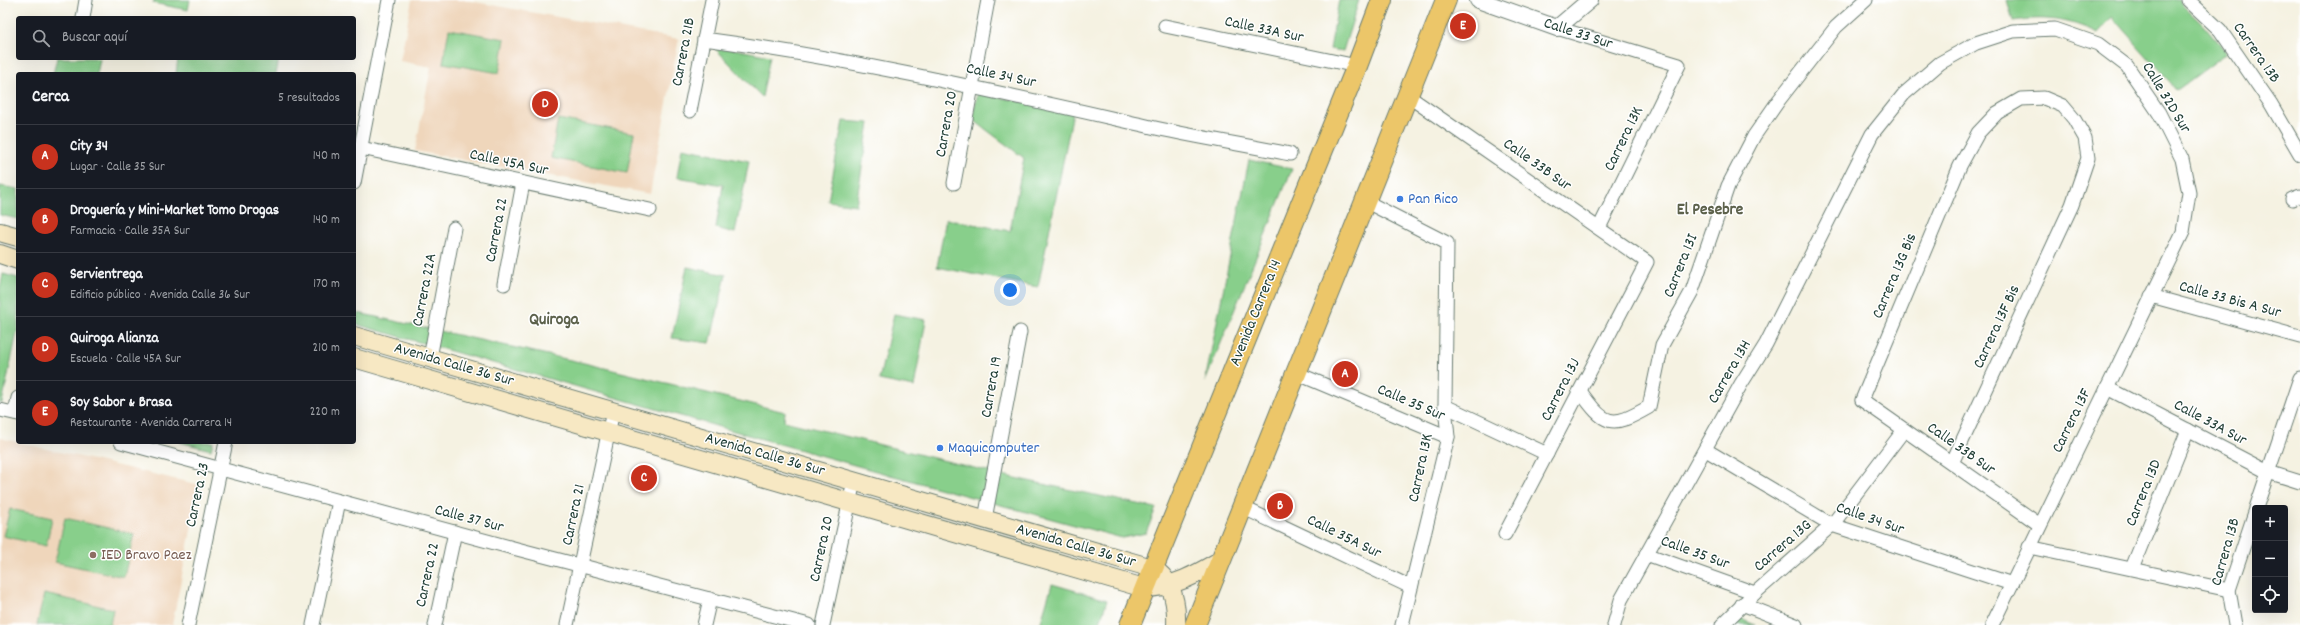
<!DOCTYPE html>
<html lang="es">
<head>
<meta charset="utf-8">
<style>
  body { margin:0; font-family:Dekko,sans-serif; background:#20242c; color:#f1f3f6 }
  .controls { position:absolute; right:12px; bottom:12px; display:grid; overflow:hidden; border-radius:4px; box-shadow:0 4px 16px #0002 }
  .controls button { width:36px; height:36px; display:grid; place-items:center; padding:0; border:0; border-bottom:1px solid #363941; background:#171b24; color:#f1f3f6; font:20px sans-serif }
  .you { position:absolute; left:1010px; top:290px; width:14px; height:14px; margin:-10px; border:3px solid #fff; border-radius:50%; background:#1a73e8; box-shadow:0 0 0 6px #1a73e833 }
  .badge { display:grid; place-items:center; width:26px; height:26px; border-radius:50%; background:#c8321e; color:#fff; font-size:13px; font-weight:700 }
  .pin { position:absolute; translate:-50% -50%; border:2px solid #fff; box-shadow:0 1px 4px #0006 }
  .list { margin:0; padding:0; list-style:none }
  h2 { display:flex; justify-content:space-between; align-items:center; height:52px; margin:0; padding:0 16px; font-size:17px }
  h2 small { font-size:13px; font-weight:400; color:#9ea1a6 }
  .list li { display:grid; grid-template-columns:26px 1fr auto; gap:12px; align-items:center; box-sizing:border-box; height:64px; padding:0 16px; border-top:1px solid #363941 }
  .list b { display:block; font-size:15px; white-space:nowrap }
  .list p { margin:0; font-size:13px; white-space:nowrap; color:#9ea1a6 }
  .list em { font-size:13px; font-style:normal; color:#9ea1a6 }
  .icon { flex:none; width:22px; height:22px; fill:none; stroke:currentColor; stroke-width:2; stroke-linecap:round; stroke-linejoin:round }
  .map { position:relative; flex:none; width:2300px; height:625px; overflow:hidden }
  .search { position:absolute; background:#171b24; box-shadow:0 4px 16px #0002; left:16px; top:16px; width:340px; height:44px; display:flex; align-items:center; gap:10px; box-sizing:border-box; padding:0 14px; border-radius:4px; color:#9ea1a6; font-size:15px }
  .panel { position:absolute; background:#171b24; box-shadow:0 4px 16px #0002; left:16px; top:72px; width:340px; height:372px; border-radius:4px }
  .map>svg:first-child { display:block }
  .built { fill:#efd6bb }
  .green { fill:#88cf8b; stroke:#548660 }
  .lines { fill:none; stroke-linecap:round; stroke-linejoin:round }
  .minor-casing { stroke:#6a7c71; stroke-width:15 }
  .tertiary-casing { stroke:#6a7c71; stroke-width:18 }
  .secondary-casing { stroke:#6a7c71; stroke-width:20 }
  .primary-casing { stroke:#6a7c71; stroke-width:22 }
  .minor { stroke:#fff; stroke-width:13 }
  .tertiary { stroke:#fff; stroke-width:16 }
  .secondary { stroke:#f7e8c3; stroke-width:18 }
  .primary { stroke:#ecc669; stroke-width:20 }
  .shop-dot { fill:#3f7fe0; stroke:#fff; stroke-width:1.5 }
  .education-dot { fill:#8d6e63; stroke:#fff; stroke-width:1.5 }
  .labels { text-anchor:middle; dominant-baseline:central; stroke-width:3; stroke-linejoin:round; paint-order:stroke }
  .street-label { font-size:16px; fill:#1f3d34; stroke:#fff }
  .shop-label { font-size:16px; fill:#366cbe; stroke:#fff; text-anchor:start }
  .education-label { font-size:16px; fill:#785e54; stroke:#fff; text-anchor:start }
  .neighbourhood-label { font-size:17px; font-weight:bold; fill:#5d624c; stroke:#fff }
</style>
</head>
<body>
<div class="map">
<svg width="2300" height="625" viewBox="0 0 2300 625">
  <rect width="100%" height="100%" fill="#fff"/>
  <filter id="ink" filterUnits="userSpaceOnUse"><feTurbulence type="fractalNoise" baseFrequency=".025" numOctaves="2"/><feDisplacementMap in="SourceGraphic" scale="8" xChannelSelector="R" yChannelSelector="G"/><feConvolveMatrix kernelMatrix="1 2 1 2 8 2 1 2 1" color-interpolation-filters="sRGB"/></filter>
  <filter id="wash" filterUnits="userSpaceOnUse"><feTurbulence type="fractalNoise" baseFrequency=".012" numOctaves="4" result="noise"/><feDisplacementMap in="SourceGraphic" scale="16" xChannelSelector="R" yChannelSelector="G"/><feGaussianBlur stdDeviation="0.9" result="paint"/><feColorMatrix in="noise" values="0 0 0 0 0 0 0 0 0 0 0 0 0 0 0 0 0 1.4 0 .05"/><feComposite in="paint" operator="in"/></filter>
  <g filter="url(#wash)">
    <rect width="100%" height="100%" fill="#f5f2e2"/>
    <!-- built -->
    <g class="built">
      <polygon points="412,0 464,0 679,39 650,194 415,151 431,67 400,61"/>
      <polygon points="0,438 200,485 172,625 0,625"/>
    </g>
    <!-- green -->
    <g class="green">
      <polygon points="154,0 190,0 188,10 153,3"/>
      <polygon points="1339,0 1359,0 1343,51 1330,49"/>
      <path d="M 2007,0 L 2178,0 L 2204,25 L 2227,53 L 2177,90 L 2112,17 L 2098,33 C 2068,19 2045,16 2013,21 Z"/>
      <polygon points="449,29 505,39 499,73 443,63"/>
      <polygon points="712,45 770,56 762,97 755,90"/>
      <polygon points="57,58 94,58 100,59 97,74 53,74"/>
      <polygon points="178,58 279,58 276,74 176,74"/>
      <polygon points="978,93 1073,112 1038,287 937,267 946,219 1010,231 1024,158 972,119"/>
      <polygon points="558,119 634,133 627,173 551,158"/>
      <polygon points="843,121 869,123 856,205 828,201"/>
      <polygon points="682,148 749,161 735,233 716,228 723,185 677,177"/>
      <polygon points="1249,160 1292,169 1205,382"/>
      <polygon points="0,186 18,189 18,219 0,215"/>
      <polygon points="687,267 726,275 710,343 672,338"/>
      <polygon points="3,274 18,278 18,328 2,403 0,403 0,289"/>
      <polygon points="358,313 584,363 785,412 784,421 1019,479 1156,508 1146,533 1122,538 872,470 355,324"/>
      <polygon points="894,314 926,320 914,387 879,380"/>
      <polygon points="180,442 213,442 211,450"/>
      <polygon points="10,509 52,518 46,546 3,536"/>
      <polygon points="65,518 134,534 124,577 55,562"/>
      <polygon points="1052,584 1107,600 1099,625 1040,625"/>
      <polygon points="44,594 113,609 110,625 37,625"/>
      <polygon points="1736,617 1755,625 1733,625"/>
    </g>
  </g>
  <g filter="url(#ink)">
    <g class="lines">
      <!-- minor casing -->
      <g class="minor-casing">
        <g id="minor">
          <polyline points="2188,0 2220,30 2271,104 2300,154"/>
          <polyline points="83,18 86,0"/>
          <polyline points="1165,26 1357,66"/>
          <polyline points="1557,28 1679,65 1599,228"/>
          <path d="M 704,39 C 854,59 1000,93 1147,126 C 1194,137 1242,144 1290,154"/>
          <polyline points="1408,96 1647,262 1505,534"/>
          <polyline points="690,111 712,0"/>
          <polyline points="361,148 650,210"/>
          <polyline points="354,183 389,0"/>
          <polyline points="954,183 988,0"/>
          <polyline points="2292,199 2300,196"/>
          <polyline points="1365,201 1447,243 1445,406 1448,437 1402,625"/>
          <polyline points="504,284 523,183"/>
          <polyline points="2151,296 2300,337"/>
          <polyline points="430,358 454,228"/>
          <polyline points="1296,373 1448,437"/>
          <polyline points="2107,388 2268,472 2300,482"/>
          <path d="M 1580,391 C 1605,426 1611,429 1649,407 L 1662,345 L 1692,291 L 1728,186 L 1754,136 L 1779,100 L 1836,27 L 1866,0"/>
          <polyline points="1445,406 1547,454"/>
          <polyline points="0,410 18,414"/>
          <polyline points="15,413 18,398"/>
          <polyline points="121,442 517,549 809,625"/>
          <polyline points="1706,450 1832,525 2012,584"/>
          <polyline points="1952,463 2072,205 2088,158 2085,138 2074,119 2063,106 2044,98 2021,99 1997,113 1978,133 1960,166 1862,400 2040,525"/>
          <polyline points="1242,507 1411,587"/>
          <polyline points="2256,508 2300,378"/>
          <polyline points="985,519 1020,332"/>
          <polyline points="2029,547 2229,590"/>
          <polyline points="1646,554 1755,593"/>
          <polyline points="2132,568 2188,430"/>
          <polyline points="1742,604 1796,625"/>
          <polyline points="188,625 226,442"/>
          <polyline points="313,625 339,501"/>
          <polyline points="435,625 455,532"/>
          <polyline points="567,625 613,411"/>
          <polyline points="704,625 710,599"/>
          <polyline points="823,625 854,481"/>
          <polyline points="1614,625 1621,600 1741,384 1766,344 1872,134 1904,94 1940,63 1976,43 2013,31 2055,29 2098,44 2127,66 2159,113 2182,159 2189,193 2183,232 1992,625"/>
          <polyline points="1722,625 1755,593 1832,525 1904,430"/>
          <polyline points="2235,625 2229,590 2255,512"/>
        </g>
      </g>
      <!-- tertiary casing -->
      <g class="tertiary-casing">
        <polyline id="tertiary" points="1478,0 1557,28 1590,0"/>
      </g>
      <!-- secondary casing -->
      <g class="secondary-casing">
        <g id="secondary">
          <polyline points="0,232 18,237"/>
          <polyline points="0,254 18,260"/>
          <path d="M 354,336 L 1152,568 C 1173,580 1177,603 1176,625"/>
          <path d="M 354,358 L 1144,588 C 1173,588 1197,574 1221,560"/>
        </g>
      </g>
      <!-- primary casing -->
      <g class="primary-casing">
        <g id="primary">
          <polyline points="1130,625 1357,66 1382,0"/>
          <polyline points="1195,625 1446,0"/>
        </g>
      </g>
      <!-- minor -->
      <use href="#minor" class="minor"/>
      <!-- tertiary -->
      <use href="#tertiary" class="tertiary"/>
      <!-- secondary -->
      <use href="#secondary" class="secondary"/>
      <!-- primary -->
      <use href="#primary" class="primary"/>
    </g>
  </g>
  <!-- markers -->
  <g class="shop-dot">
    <circle cx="1400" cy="199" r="4"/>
    <circle cx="940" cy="448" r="4"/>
  </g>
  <circle class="education-dot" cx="93" cy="555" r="4"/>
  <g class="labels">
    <!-- street labels -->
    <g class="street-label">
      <text transform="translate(1264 30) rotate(12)">Calle 33A Sur</text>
      <text transform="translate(1578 34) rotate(18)">Calle 33 Sur</text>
      <text transform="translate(684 52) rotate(-79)">Carrera 21B</text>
      <text transform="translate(2256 53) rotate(55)">Carrera 13B</text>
      <text transform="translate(1001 76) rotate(12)">Calle 34 Sur</text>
      <text transform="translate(2166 98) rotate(59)">Calle 32D Sur</text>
      <text transform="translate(947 124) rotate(-80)">Carrera 20</text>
      <text transform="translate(1624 139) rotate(-64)">Carrera 13K</text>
      <text transform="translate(509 163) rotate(12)">Calle 45A Sur</text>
      <text transform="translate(1537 165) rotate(35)">Calle 33B Sur</text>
      <text transform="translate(497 230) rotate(-79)">Carrera 22</text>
      <text transform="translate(1681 266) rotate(-68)">Carrera 13I</text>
      <text transform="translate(1895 276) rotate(-67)">Carrera 13G Bis</text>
      <text transform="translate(425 290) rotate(-79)">Carrera 22A</text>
      <text transform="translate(2230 300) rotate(15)">Calle 33 Bis A Sur</text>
      <text transform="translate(1256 313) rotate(-68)">Avenida Carrera 14</text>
      <text transform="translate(1997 327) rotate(-65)">Carrera 13F Bis</text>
      <text transform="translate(454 365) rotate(16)">Avenida Calle 36 Sur</text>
      <text transform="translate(1730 372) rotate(-60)">Carrera 13H</text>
      <text transform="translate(992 387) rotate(-80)">Carrera 19</text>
      <text transform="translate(1561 390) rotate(-63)">Carrera 13J</text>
      <text transform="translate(1411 403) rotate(23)">Calle 35 Sur</text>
      <text transform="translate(2072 421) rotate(-64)">Carrera 13F</text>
      <text transform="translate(2210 423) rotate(28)">Calle 33A Sur</text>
      <text transform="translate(1961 449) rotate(35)">Calle 33B Sur</text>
      <text transform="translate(765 455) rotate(16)">Avenida Calle 36 Sur</text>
      <text transform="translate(1421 468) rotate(-78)">Carrera 13K</text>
      <text transform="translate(2144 493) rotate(-68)">Carrera 13D</text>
      <text transform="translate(198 495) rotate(-78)">Carrera 23</text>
      <text transform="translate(574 515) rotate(-78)">Carrera 21</text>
      <text transform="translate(469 519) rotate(15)">Calle 37 Sur</text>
      <text transform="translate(1870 519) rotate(19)">Calle 34 Sur</text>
      <text transform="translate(1344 537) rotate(26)">Calle 35A Sur</text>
      <text transform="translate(1076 546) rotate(16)">Avenida Calle 36 Sur</text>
      <text transform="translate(1783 546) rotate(-41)">Carrera 13G</text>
      <text transform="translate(822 549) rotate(-78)">Carrera 20</text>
      <text transform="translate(2226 552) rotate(-74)">Carrera 13B</text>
      <text transform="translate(1695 553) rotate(20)">Calle 35 Sur</text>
      <text transform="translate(428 575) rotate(-78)">Carrera 22</text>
    </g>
    <!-- shop labels -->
    <g class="shop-label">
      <text x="1408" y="199">Pan Rico</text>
      <text x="948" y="448">Maquicomputer</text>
    </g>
    <!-- education labels -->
    <g class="education-label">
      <text x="101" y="555">IED Bravo Paez</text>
    </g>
    <!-- neighbourhood labels -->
    <g class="neighbourhood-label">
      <text x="1710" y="211">El Pesebre</text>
      <text x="554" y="321">Quiroga</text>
    </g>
  </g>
</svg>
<div class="controls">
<button>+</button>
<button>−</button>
<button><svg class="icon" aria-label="locate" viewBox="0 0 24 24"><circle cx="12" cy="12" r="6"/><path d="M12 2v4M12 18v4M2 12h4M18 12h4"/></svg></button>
</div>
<div class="you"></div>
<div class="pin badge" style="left:1345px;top:374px">A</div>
<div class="pin badge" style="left:1280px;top:506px">B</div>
<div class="pin badge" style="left:644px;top:478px">C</div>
<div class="pin badge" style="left:545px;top:104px">D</div>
<div class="pin badge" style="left:1463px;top:26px">E</div>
<div class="search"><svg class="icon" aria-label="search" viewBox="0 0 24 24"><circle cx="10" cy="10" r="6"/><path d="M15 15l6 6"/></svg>Buscar aquí</div>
<section class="panel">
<h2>Cerca<small>5 resultados</small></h2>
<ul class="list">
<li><span class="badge">A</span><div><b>City 34</b><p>Lugar · Calle 35 Sur</p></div><em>140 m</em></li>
<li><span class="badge">B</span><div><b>Droguería y Mini-Market Tomo Drogas</b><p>Farmacia · Calle 35A Sur</p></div><em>140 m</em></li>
<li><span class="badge">C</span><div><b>Servientrega</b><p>Edificio público · Avenida Calle 36 Sur</p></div><em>170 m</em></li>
<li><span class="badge">D</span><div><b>Quiroga Alianza</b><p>Escuela · Calle 45A Sur</p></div><em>210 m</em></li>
<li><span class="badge">E</span><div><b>Soy Sabor &amp; Brasa</b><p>Restaurante · Avenida Carrera 14</p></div><em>220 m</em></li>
</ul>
</section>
</div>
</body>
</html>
